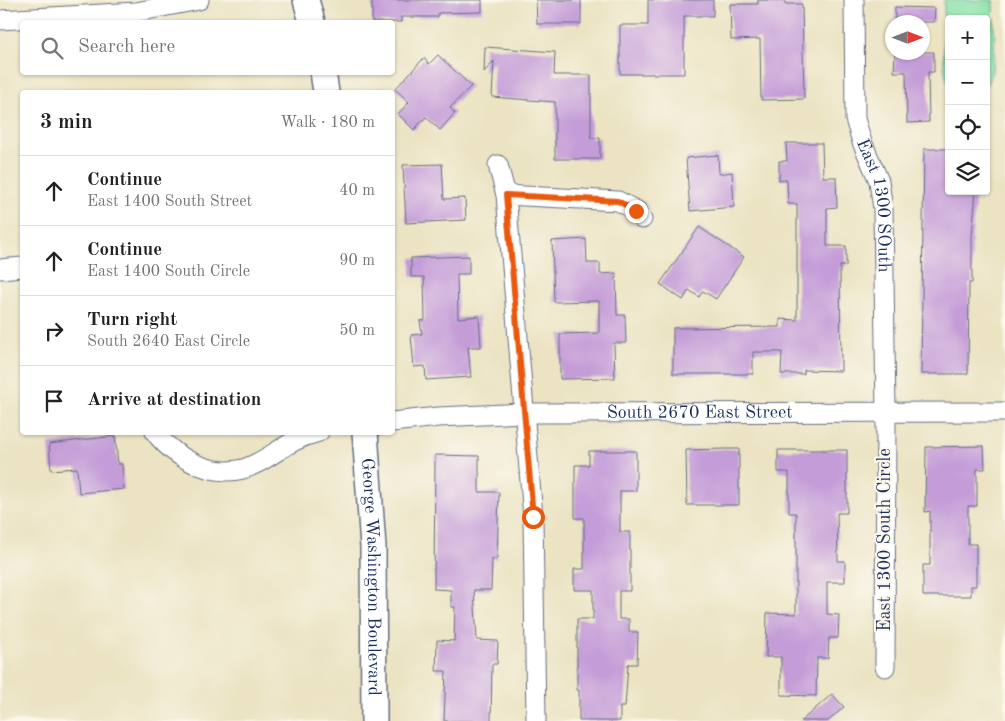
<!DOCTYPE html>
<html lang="en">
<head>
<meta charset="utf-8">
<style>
  body { margin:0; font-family:"Old Standard TT",serif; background:#f6f6f6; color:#222 }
  .controls { position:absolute; right:15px; top:15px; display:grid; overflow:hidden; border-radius:5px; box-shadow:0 1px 4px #0004 }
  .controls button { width:45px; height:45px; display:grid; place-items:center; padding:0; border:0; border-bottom:1px solid #e0e0e0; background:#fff; color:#222; font:25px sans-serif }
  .compass { position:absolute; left:885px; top:15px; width:45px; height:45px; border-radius:50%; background:#fff; box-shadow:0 1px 4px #0004; rotate:90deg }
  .stop { position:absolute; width:15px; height:15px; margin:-11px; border:4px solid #ea580c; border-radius:50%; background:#fff }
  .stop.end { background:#ea580c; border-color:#fff; box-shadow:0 1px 5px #0008 }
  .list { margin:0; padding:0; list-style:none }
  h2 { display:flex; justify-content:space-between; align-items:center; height:65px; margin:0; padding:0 20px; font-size:21px }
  h2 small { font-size:16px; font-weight:400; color:#767676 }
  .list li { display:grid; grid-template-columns:32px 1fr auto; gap:15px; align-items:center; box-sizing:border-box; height:70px; padding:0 20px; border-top:1px solid #e0e0e0 }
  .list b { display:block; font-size:19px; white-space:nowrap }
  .list p { margin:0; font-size:16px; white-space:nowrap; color:#767676 }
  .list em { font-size:16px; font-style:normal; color:#767676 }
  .icon { flex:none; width:28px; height:28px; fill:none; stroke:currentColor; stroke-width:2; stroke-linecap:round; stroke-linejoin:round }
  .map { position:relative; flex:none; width:1005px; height:721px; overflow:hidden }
  .search { position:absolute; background:#fff; box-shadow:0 1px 4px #0004; left:20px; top:20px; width:375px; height:55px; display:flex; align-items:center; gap:12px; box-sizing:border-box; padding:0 18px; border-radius:5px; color:#767676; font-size:19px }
  .panel { position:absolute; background:#fff; box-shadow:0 1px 4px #0004; left:20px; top:90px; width:375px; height:345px; border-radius:5px }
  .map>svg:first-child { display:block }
  .green { fill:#86e1a7; stroke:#508882 }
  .building { fill:#c49cd8 }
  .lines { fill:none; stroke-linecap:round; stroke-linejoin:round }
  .minor-casing { stroke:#646e81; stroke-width:21 }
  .major-casing { stroke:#646e81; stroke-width:28 }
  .minor { stroke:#fff; stroke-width:19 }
  .major { stroke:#fff; stroke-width:25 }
  .route { stroke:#ea580c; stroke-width:6 }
  .labels { text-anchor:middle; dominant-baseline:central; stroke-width:4; stroke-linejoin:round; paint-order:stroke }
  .street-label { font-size:18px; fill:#1b2f5e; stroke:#fbf7ec }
</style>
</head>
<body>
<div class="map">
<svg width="1005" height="721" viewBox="0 0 1005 721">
  <rect width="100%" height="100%" fill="#fbf7ec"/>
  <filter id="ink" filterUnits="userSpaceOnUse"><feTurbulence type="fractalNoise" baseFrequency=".02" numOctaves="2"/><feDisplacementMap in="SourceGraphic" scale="10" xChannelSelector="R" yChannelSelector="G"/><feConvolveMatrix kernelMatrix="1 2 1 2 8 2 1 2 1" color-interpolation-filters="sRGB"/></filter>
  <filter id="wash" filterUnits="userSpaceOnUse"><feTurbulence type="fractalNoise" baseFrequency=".0096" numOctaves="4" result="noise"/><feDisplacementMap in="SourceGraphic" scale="20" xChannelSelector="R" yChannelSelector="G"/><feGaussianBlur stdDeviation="1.12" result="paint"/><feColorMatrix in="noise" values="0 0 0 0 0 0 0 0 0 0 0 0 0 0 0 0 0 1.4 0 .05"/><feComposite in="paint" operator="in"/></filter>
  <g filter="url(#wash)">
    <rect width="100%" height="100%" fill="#ebe3c2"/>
    <!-- green -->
    <path class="green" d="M 944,0 L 993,0 C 993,21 999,69 986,85 L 986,19 L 949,19 L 949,84 L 947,82 L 944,66 Z"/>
    <g id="blocks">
      <!-- building -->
      <g class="building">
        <polygon points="372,0 482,0 482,12 438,13 438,17 401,17 401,22 372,22"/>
        <polygon points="536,0 581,0 581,24 537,24"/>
        <polygon points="648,0 713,0 713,16 684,16 684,74 620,74 620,25 648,25"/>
        <polygon points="758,0 785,0 785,4 802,4 804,99 761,100 760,39 731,40 730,4 758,4"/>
        <polygon points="895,7 935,8 934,22 895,22"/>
        <polygon points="485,47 555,52 554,75 591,75 591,138 600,138 600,159 555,159 555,102 492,97 494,61 484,72"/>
        <polygon points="895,52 934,52 934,72 928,72 929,122 907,123 906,72 894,72"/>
        <polygon points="438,55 471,86 450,108 455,113 440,130 426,117 414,130 398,114 409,102 395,89 424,58 429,64"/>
        <polygon points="786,143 822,143 823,177 836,177 837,207 827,208 827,246 846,246 846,266 840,266 841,371 804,370 804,374 781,374 782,352 753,352 753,374 673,374 673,328 780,327 780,319 797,320 797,204 788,204 787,180 779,180 779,161 787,161"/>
        <polygon points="924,149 949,149 949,191 976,191 972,236 972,283 969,283 968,374 921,374"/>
        <polygon points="718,155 719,174 732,172 734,207 690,211 686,158"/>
        <polygon points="442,164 444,199 465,198 466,220 406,223 403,165"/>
        <polygon points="699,227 744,257 716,299 703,291 699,297 689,290 683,300 660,284"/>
        <polygon points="586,239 587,263 600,263 600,274 616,273 617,315 625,315 626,343 614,343 615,378 560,379 560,334 599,333 599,301 554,302 552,241"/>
        <polygon points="469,256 469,274 457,274 458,318 479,316 481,347 468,347 471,377 426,380 425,366 414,367 411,335 422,334 420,321 425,320 424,277 411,277 411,258"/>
        <polygon points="115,436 118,464 122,464 124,489 79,493 77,468 51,470 49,444"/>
        <polygon points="984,446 985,469 977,469 977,506 968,506 968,544 976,544 976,586 971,586 971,596 923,596 923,565 930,565 930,511 925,512 926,447"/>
        <polygon points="725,449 739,449 739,505 687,505 686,450"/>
        <polygon points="778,450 847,450 847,513 837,513 838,561 845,561 845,582 827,582 827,614 839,615 838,638 829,638 828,658 817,658 816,696 781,695 781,657 766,657 767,613 796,614 796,513 789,513 789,472 778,472"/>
        <polygon points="589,451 636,451 636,491 620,491 620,532 630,532 630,591 619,591 619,619 629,619 629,632 638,632 637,664 628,664 625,707 620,707 620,721 579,721 579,690 577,690 577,619 593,619 593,590 574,590 574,569 584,569 584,518 575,518 575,465 589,465"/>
        <polygon points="435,455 479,456 479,492 499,492 497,559 492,559 491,590 474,590 477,640 498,641 497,664 492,664 491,721 444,721 446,671 436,671 437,640 454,641 455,607 451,607 451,590 434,589"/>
        <polygon points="832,694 844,707 828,721 801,721"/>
      </g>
    </g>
  </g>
  <g filter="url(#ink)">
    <use href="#blocks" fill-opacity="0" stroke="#646e81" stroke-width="1"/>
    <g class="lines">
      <!-- minor casing -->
      <g class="minor-casing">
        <g id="minor">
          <path id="s1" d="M 854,0 L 855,119 L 862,142 L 879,181 L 883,209 L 886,413 L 885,667"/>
          <polyline points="0,20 136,12 199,0"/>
          <polyline points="498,165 506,195 533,517 536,721"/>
          <polyline points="506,195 618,201 637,211 642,219"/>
          <polyline points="0,269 22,267"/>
          <path id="s2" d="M 392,422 L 438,417 L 525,413 L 1005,412"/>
          <path d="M 155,432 C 166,447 181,458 198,465 C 255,487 270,443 319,432"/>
        </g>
      </g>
      <!-- major casing -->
      <g class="major-casing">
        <g id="major">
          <polyline points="306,0 312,22"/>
          <polyline points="323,72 326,92"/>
          <path id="s3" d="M 365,432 L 373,547 L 374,721"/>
        </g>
      </g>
      <!-- minor -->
      <use href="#minor" class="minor"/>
      <!-- major -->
      <use href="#major" class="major"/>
    </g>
  </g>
  <g class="lines" filter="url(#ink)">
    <!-- route -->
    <polyline class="route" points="533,517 506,195 618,201 636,211"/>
  </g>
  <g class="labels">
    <!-- street labels -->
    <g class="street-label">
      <text stroke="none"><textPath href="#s1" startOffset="209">East 1300 SOuth</textPath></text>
      <text stroke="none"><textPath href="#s2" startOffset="308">South 2670 East Street</textPath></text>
      <text transform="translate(885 540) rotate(-90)">East 1300 South Circle</text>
      <text stroke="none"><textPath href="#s3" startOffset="145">George Washington Boulevard</textPath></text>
    </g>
  </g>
</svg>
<div class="controls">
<button>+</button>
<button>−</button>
<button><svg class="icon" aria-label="locate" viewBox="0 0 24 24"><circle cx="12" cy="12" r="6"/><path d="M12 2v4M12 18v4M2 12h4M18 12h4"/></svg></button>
<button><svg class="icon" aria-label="layers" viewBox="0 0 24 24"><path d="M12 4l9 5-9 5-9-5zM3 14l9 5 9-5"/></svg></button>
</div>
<svg class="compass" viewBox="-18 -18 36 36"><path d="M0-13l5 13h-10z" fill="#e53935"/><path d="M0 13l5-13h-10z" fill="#767676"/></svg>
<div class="stop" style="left:533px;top:517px"></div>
<div class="stop end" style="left:636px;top:211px"></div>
<div class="search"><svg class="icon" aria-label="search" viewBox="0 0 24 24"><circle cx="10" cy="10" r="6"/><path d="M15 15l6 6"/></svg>Search here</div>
<section class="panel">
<h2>3 min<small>Walk · 180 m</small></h2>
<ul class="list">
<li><svg class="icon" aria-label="ahead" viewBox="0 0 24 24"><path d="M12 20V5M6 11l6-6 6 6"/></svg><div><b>Continue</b><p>East 1400 South Street</p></div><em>40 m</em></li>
<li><svg class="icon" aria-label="ahead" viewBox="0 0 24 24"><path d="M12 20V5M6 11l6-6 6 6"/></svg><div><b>Continue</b><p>East 1400 South Circle</p></div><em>90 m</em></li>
<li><svg class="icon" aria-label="right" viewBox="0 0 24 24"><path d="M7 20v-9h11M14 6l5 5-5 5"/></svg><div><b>Turn right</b><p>South 2640 East Circle</p></div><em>50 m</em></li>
<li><svg class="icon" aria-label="arrive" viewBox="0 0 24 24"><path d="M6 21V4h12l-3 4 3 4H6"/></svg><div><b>Arrive at destination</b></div></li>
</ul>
</section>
</div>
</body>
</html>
